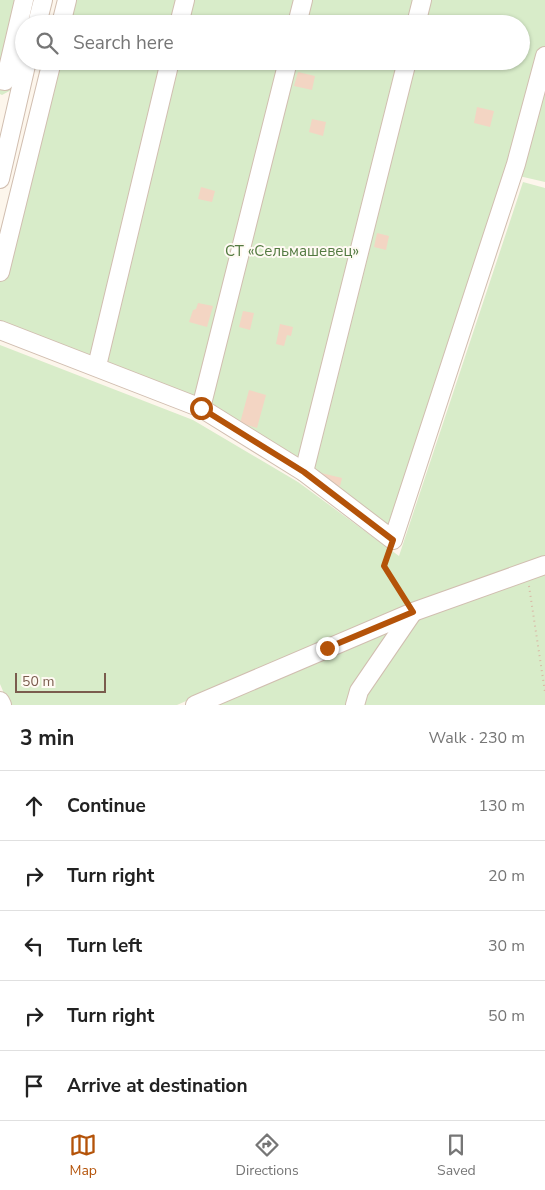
<!DOCTYPE html>
<html lang="en">
<head>
<meta charset="utf-8">
<style>
  body { margin:0; font-family:"Nunito Sans",sans-serif; background:#f6f6f6; color:#222 }
  .scale { position:absolute; left:15px; bottom:12px; width:91px; box-sizing:border-box; padding-left:5px; border:2px solid #7a5c4d; border-top:0; font-size:14px; line-height:18px; white-space:nowrap; color:#7a5c4d; -webkit-text-stroke:4px #fffaf3; paint-order:stroke }
  .stop { position:absolute; width:15px; height:15px; margin:-11px; border:4px solid #b45309; border-radius:50%; background:#fff }
  .stop.end { background:#b45309; border-color:#fff; box-shadow:0 1px 5px #0008 }
  .list { margin:0; padding:0; list-style:none }
  h2 { display:flex; justify-content:space-between; align-items:center; height:65px; margin:0; padding:0 20px; font-size:21px }
  h2 small { font-size:16px; font-weight:400; color:#767676 }
  .list li { display:grid; grid-template-columns:32px 1fr auto; gap:15px; align-items:center; box-sizing:border-box; height:70px; padding:0 20px; border-top:1px solid #e0e0e0 }
  .list b { display:block; font-size:19px; white-space:nowrap }
  .list em { font-size:16px; font-style:normal; color:#767676 }
  .icon { flex:none; width:28px; height:28px; fill:none; stroke:currentColor; stroke-width:2; stroke-linecap:round; stroke-linejoin:round }
  .map { position:relative; flex:none; width:545px; height:705px; overflow:hidden }
  .search { position:absolute; background:#fff; box-shadow:0 1px 4px #0004; left:15px; right:15px; top:15px; height:55px; display:flex; align-items:center; gap:12px; box-sizing:border-box; padding:0 18px; border-radius:28px; color:#767676; font-size:19px }
  .sheet { height:415px; background:#fff }
  nav { display:flex; justify-content:space-around; align-items:center; box-sizing:border-box; height:70px; border-top:1px solid #e0e0e0; background:#fff; font-size:14px; color:#767676 }
  nav a { display:grid; justify-items:center; gap:2px }
  nav .on { color:#b45309 }
  .map>svg:first-child { display:block }
  .green { fill:#d8ecc9 }
  .building { fill:#f3d5c3 }
  .lines { fill:none; stroke-linecap:round; stroke-linejoin:round }
  .minor-casing { stroke:#d1beb0; stroke-width:20 }
  .path { stroke:#d9b8a5; stroke-width:2; stroke-dasharray:1 4; stroke-linecap:butt }
  .minor { stroke:#fff; stroke-width:18 }
  .route { stroke:#b45309; stroke-width:6 }
  .labels { text-anchor:middle; dominant-baseline:central; stroke-width:4; stroke-linejoin:round; paint-order:stroke }
  .park-label { font-size:15px; fill:#537a41; stroke:#fffaf3 }
</style>
</head>
<body>
<div class="map">
<svg width="545" height="705" viewBox="0 0 545 705">
  <rect width="100%" height="100%" fill="#fdf6ec"/>
  <!-- green -->
  <g class="green">
    <polygon points="0,0 35,0 29,24 24,24 24,46 13,89 2,95 0,94"/>
    <polygon points="58,0 545,0 545,182 519,176 396,549 300,479 195,414 0,338 0,246 44,61 521,61 521,24 52,24"/>
    <polygon points="523,182 545,188 545,705 216,705 209,691 177,705 9,705 0,684 0,345 193,420 298,482 399,556"/>
  </g>
  <!-- building -->
  <g class="building">
    <polygon points="67,61 79,61 77,68 66,65"/>
    <polygon points="298,72 315,76 312,90 294,86"/>
    <polygon points="477,107 494,111 490,127 474,123"/>
    <polygon points="312,119 326,122 323,136 309,132"/>
    <polygon points="201,187 215,191 212,202 198,199"/>
    <polygon points="377,233 389,236 386,250 374,247"/>
    <polygon points="198,303 213,306 207,327 189,322 193,310 196,309"/>
    <polygon points="243,311 254,313 250,330 239,327"/>
    <polygon points="280,324 293,327 291,336 287,335 284,346 276,344"/>
    <polygon points="249,390 266,395 257,428 240,423"/>
    <polygon points="321,473 342,478 340,486 319,482"/>
  </g>
  <g class="lines">
    <!-- minor casing -->
    <g class="minor-casing">
      <g id="minor">
        <polyline points="37,24 43,0"/>
        <polyline points="61,24 67,0"/>
        <polyline points="179,24 185,0"/>
        <polyline points="297,24 303,0"/>
        <polyline points="416,24 422,0"/>
        <polyline points="0,80 5,81 24,0"/>
        <polyline points="0,179 27,61"/>
        <polyline points="0,272 52,61"/>
        <polyline points="0,330 201,408 304,472 393,540 516,164 545,56"/>
        <polyline points="97,366 170,61"/>
        <polyline points="201,408 288,61"/>
        <polyline points="304,472 407,61"/>
        <polyline points="0,701 2,705"/>
        <polyline points="195,705 413,612 545,565"/>
        <polyline points="355,705 359,691 413,612"/>
      </g>
    </g>
    <!-- path -->
    <g class="path">
      <polyline points="388,553 384,566 404,600"/>
      <polyline points="529,586 545,692"/>
    </g>
    <!-- minor -->
    <use href="#minor" class="minor"/>
  </g>
  <g class="lines">
    <!-- route -->
    <polyline class="route" points="201,408 304,472 393,540 384,566 413,612 327,648"/>
  </g>
  <g class="labels">
    <!-- park labels -->
    <g class="park-label">
      <text x="292" y="251">СТ «Сельмашевец»</text>
    </g>
  </g>
</svg>
<div class="scale">50 m</div>
<div class="stop" style="left:201px;top:408px"></div>
<div class="stop end" style="left:327px;top:648px"></div>
<div class="search"><svg class="icon" aria-label="search" viewBox="0 0 24 24"><circle cx="10" cy="10" r="6"/><path d="M15 15l6 6"/></svg>Search here</div>
</div>
<section class="sheet">
<h2>3 min<small>Walk · 230 m</small></h2>
<ul class="list">
<li><svg class="icon" aria-label="ahead" viewBox="0 0 24 24"><path d="M12 20V5M6 11l6-6 6 6"/></svg><div><b>Continue</b></div><em>130 m</em></li>
<li><svg class="icon" aria-label="right" viewBox="0 0 24 24"><path d="M7 20v-9h11M14 6l5 5-5 5"/></svg><div><b>Turn right</b></div><em>20 m</em></li>
<li><svg class="icon" aria-label="left" viewBox="0 0 24 24"><path d="M17 20v-9H6M10 6l-5 5 5 5"/></svg><div><b>Turn left</b></div><em>30 m</em></li>
<li><svg class="icon" aria-label="right" viewBox="0 0 24 24"><path d="M7 20v-9h11M14 6l5 5-5 5"/></svg><div><b>Turn right</b></div><em>50 m</em></li>
<li><svg class="icon" aria-label="arrive" viewBox="0 0 24 24"><path d="M6 21V4h12l-3 4 3 4H6"/></svg><div><b>Arrive at destination</b></div></li>
</ul>
</section>
<nav>
<a class="on"><svg class="icon" aria-label="map" viewBox="0 0 24 24"><path d="M3 6l6-2 6 2 6-2v14l-6 2-6-2-6 2zM9 4v14M15 6v14"/></svg>Map</a>
<a><svg class="icon" aria-label="directions" viewBox="0 0 24 24"><path d="M12 3l9 9-9 9-9-9zM9 14v-3h6M13 9l2 2-2 2"/></svg>Directions</a>
<a><svg class="icon" aria-label="saved" viewBox="0 0 24 24"><path d="M7 4h10v16l-5-4-5 4z"/></svg>Saved</a>
</nav>
</body>
</html>
